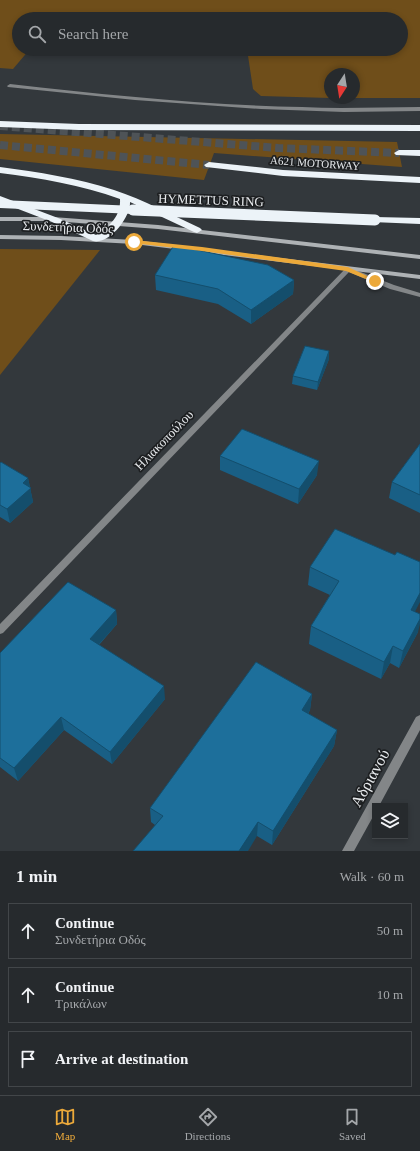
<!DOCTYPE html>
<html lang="en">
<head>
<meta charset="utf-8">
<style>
  body { margin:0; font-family:"Times New Roman",serif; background:#2e3235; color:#f1f3f6 }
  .controls { position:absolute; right:12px; bottom:12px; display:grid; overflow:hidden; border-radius:0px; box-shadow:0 2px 6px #0003 }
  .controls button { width:36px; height:36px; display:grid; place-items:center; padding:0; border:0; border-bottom:1px solid #424649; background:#262a2d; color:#f1f3f6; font:20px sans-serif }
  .compass { position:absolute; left:324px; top:68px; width:36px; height:36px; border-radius:50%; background:#262a2d; box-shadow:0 2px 6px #0003; rotate:192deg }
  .stop { position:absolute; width:12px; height:12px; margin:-9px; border:3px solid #eca93a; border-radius:50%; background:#fff }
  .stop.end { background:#eca93a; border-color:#fff; box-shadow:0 1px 4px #0008 }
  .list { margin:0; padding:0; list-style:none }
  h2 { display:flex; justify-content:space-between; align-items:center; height:52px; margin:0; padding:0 16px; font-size:17px }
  h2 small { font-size:13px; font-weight:400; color:#a4a7aa }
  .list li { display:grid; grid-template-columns:26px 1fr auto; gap:12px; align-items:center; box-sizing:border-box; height:56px; margin:0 8px 8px; padding:0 8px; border:1px solid #424649; border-radius:0px }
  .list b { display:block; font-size:15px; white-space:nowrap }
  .list p { margin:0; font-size:13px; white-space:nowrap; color:#a4a7aa }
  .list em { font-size:13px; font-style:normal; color:#a4a7aa }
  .icon { flex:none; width:22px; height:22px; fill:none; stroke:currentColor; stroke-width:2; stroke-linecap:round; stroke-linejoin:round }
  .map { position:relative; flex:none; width:420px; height:851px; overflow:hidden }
  .search { position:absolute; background:#262a2d; box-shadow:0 2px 6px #0003; left:12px; right:12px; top:12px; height:44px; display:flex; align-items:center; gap:10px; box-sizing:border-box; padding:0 14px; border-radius:22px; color:#a4a7aa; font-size:15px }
  .sheet { height:244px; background:#262a2d }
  nav { display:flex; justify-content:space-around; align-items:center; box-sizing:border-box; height:56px; border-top:1px solid #424649; background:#262a2d; font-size:11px; color:#a4a7aa }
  nav a { display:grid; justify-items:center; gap:2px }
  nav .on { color:#eca93a }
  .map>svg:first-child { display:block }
  .green { fill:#6f4e1a }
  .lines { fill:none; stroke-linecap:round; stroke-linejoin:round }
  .highway-tunnel { stroke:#4e5357; stroke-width:8; stroke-dasharray:8 4; stroke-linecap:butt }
  .street { fill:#838688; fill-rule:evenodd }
  .secondary { fill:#aeb2b5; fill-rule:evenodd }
  .highway { fill:#ecf3f8; fill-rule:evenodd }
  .highway-bridge-far1 { stroke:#ecf3f8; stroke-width:8 }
  .highway-bridge { stroke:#ecf3f8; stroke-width:11 }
  .wall { fill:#195f85 }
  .shaded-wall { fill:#144e6c }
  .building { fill:#1d6f9b; stroke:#144e6c }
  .route { fill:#eca93a }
  .labels { text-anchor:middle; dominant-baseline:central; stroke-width:3.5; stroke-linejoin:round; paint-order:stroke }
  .far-street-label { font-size:11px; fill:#e7eaed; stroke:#1d1f21 }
  .street-label { font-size:13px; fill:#e7eaed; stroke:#1d1f21 }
  .near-street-label { font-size:16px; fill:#e7eaed; stroke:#1d1f21 }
</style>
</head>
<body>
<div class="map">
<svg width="420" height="851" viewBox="0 0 420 851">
  <rect width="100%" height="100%" fill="#33383c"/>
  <!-- green -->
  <g class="green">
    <polygon points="0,0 420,0 420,98 347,98 354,98 354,74 330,74 330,98 261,96 253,89 247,49 401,49 401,19 19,19 19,49 30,49 13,69 0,68"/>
    <polygon points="0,134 397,142 402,167 214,153 204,180 0,159"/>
    <polygon points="0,249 100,250 0,375"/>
  </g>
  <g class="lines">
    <!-- highway-tunnel -->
    <g class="highway-tunnel">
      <polyline points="0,126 278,148 399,153"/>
      <polyline points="0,145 209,165"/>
    </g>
    <!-- street -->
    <g class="street">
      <path d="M 10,84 C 107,95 204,105 302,107 C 341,109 381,107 420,107 L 420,111 L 344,112 L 261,109 L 135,100 L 8,87 L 7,86 Z"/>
      <polygon points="348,267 394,285 420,293 420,297 390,289 349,272 3,633 0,634 0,624 346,268"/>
      <polygon points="420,715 420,730 379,806 375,806 375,813 354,851 342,851 416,717"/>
    </g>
    <!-- secondary -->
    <g class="secondary">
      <polygon points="0,217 53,217 158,225 420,255 420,259 158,229 53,221 0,221"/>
      <polygon points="0,235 61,236 134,240 420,275 420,279 134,244 61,240 0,239"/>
    </g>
    <!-- highway -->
    <g class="highway">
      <polygon points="0,121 79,124 420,125 420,131 79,130 0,127"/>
      <polygon points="399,150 420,150 420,156 396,155 394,153"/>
      <polygon points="209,162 283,170 420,177 420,183 283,176 206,167 204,165"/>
      <path d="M 0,167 C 38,172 77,178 114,190 C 144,200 172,215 200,228 L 202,230 L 197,233 L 194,232 L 130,202 C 131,217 109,245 93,241 L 52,222 L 0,202 L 0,196 L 58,218 L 96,235 C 110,226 121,216 120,199 C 81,185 41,178 0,173 Z"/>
      <polygon points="375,217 420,218 420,224 372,222 370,220 372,218"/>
    </g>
    <!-- highway-bridge-far1 -->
    <polyline class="highway-bridge-far1" points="0,204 157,211"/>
    <!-- highway-bridge -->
    <polyline class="highway-bridge" points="133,210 375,220"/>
  </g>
  <!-- wall -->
  <g class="wall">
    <polygon points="155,275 294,280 293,294 251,324 218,304 156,290"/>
    <polygon points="329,359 317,390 292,384 293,376"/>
    <polygon points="420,444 420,513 389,498 392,482"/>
    <polygon points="220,456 317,475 298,504 220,470"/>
    <polygon points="0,463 28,478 33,502 10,523 0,517"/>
    <polygon points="310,567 415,612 418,632 399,668 390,663 381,679 309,644 311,626 330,595 308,585"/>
    <polygon points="116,610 117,624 99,645 165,699 112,764 64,730 18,781 0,767 0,653"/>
    <polygon points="312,694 310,710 308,714 337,730 334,746 272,845 257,836 155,825 151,822 150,808"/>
  </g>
  <!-- shaded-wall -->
  <g class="shaded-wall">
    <polygon points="294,280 293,294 251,324 251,310"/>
    <polygon points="329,351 329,359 317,390 318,382"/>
    <polygon points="319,461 317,475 298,504 299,489"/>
    <polygon points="28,478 33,502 10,523 7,509 23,483"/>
    <polygon points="420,593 420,602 407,627 411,610"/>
    <polygon points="116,610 117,624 92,652 90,639"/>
    <polygon points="420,619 420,624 418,632 399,668 403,651"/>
    <polygon points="393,646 390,663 381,679 384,662"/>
    <polygon points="164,686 165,699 112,764 110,752"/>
    <polygon points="312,694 310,710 300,726 302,710"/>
    <polygon points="61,717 64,730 18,781 14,768"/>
    <polygon points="337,730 334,746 272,845 273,831"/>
    <polygon points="258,822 257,836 248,851 239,851"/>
  </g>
  <!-- building -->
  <g class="building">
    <polygon points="174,245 268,265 294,280 251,310 218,289 155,275"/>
    <polygon points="305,346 329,351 318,382 293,376"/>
    <polygon points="242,429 319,461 299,489 220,456"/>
    <polygon points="420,444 420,495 392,482"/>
    <polygon points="1,462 28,478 23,483 31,488 7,509 0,505 0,463"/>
    <polygon points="335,529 395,555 397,552 420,562 420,593 411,610 420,614 420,619 403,651 393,646 384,662 311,626 339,581 310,567"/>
    <polygon points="68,582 116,610 90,639 164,686 110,752 61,717 14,768 0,758 0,653"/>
    <polygon points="256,662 312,694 302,710 337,730 273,831 258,822 239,851 133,851 163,816 150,808"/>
  </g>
  <!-- route -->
  <polygon class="route" points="134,240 202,247 348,267 378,281 373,282 346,271 202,251 132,243 132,242"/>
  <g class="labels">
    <!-- far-street labels -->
    <g class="far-street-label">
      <text transform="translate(315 163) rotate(4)">A621 MOTORWAY</text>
    </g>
    <!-- street labels -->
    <g class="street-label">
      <text transform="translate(211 200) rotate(2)">HYMETTUS RING</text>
      <text transform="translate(68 227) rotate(2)">Συνδετήρια Οδός</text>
      <text transform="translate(164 440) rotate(-46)">Ηλιακοπούλου</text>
    </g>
    <!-- near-street labels -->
    <g class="near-street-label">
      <text transform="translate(370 778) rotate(-61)">Αδριανού</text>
    </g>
  </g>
</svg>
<div class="controls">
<button><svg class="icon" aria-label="layers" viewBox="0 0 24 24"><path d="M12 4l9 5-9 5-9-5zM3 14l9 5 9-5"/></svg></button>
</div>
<svg class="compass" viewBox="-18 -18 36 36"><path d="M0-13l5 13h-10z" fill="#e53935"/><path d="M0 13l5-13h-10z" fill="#a4a7aa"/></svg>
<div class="stop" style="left:134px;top:242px"></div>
<div class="stop end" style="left:375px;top:281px"></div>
<div class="search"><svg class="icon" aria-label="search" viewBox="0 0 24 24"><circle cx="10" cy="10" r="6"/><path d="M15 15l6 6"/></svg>Search here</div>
</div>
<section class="sheet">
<h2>1 min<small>Walk · 60 m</small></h2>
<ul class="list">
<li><svg class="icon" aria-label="ahead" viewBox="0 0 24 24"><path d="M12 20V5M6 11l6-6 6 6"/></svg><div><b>Continue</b><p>Συνδετήρια Οδός</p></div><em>50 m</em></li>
<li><svg class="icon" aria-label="ahead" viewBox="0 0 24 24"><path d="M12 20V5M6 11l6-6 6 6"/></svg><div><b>Continue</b><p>Τρικάλων</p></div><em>10 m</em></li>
<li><svg class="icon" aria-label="arrive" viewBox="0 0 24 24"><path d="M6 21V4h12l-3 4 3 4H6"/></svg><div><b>Arrive at destination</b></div></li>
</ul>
</section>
<nav>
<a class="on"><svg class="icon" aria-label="map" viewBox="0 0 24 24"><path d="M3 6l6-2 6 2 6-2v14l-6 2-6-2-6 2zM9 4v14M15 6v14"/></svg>Map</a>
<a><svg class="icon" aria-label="directions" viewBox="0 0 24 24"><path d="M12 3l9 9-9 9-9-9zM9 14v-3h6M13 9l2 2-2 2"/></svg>Directions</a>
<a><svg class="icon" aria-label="saved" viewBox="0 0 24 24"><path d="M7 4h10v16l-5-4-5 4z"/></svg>Saved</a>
</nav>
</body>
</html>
